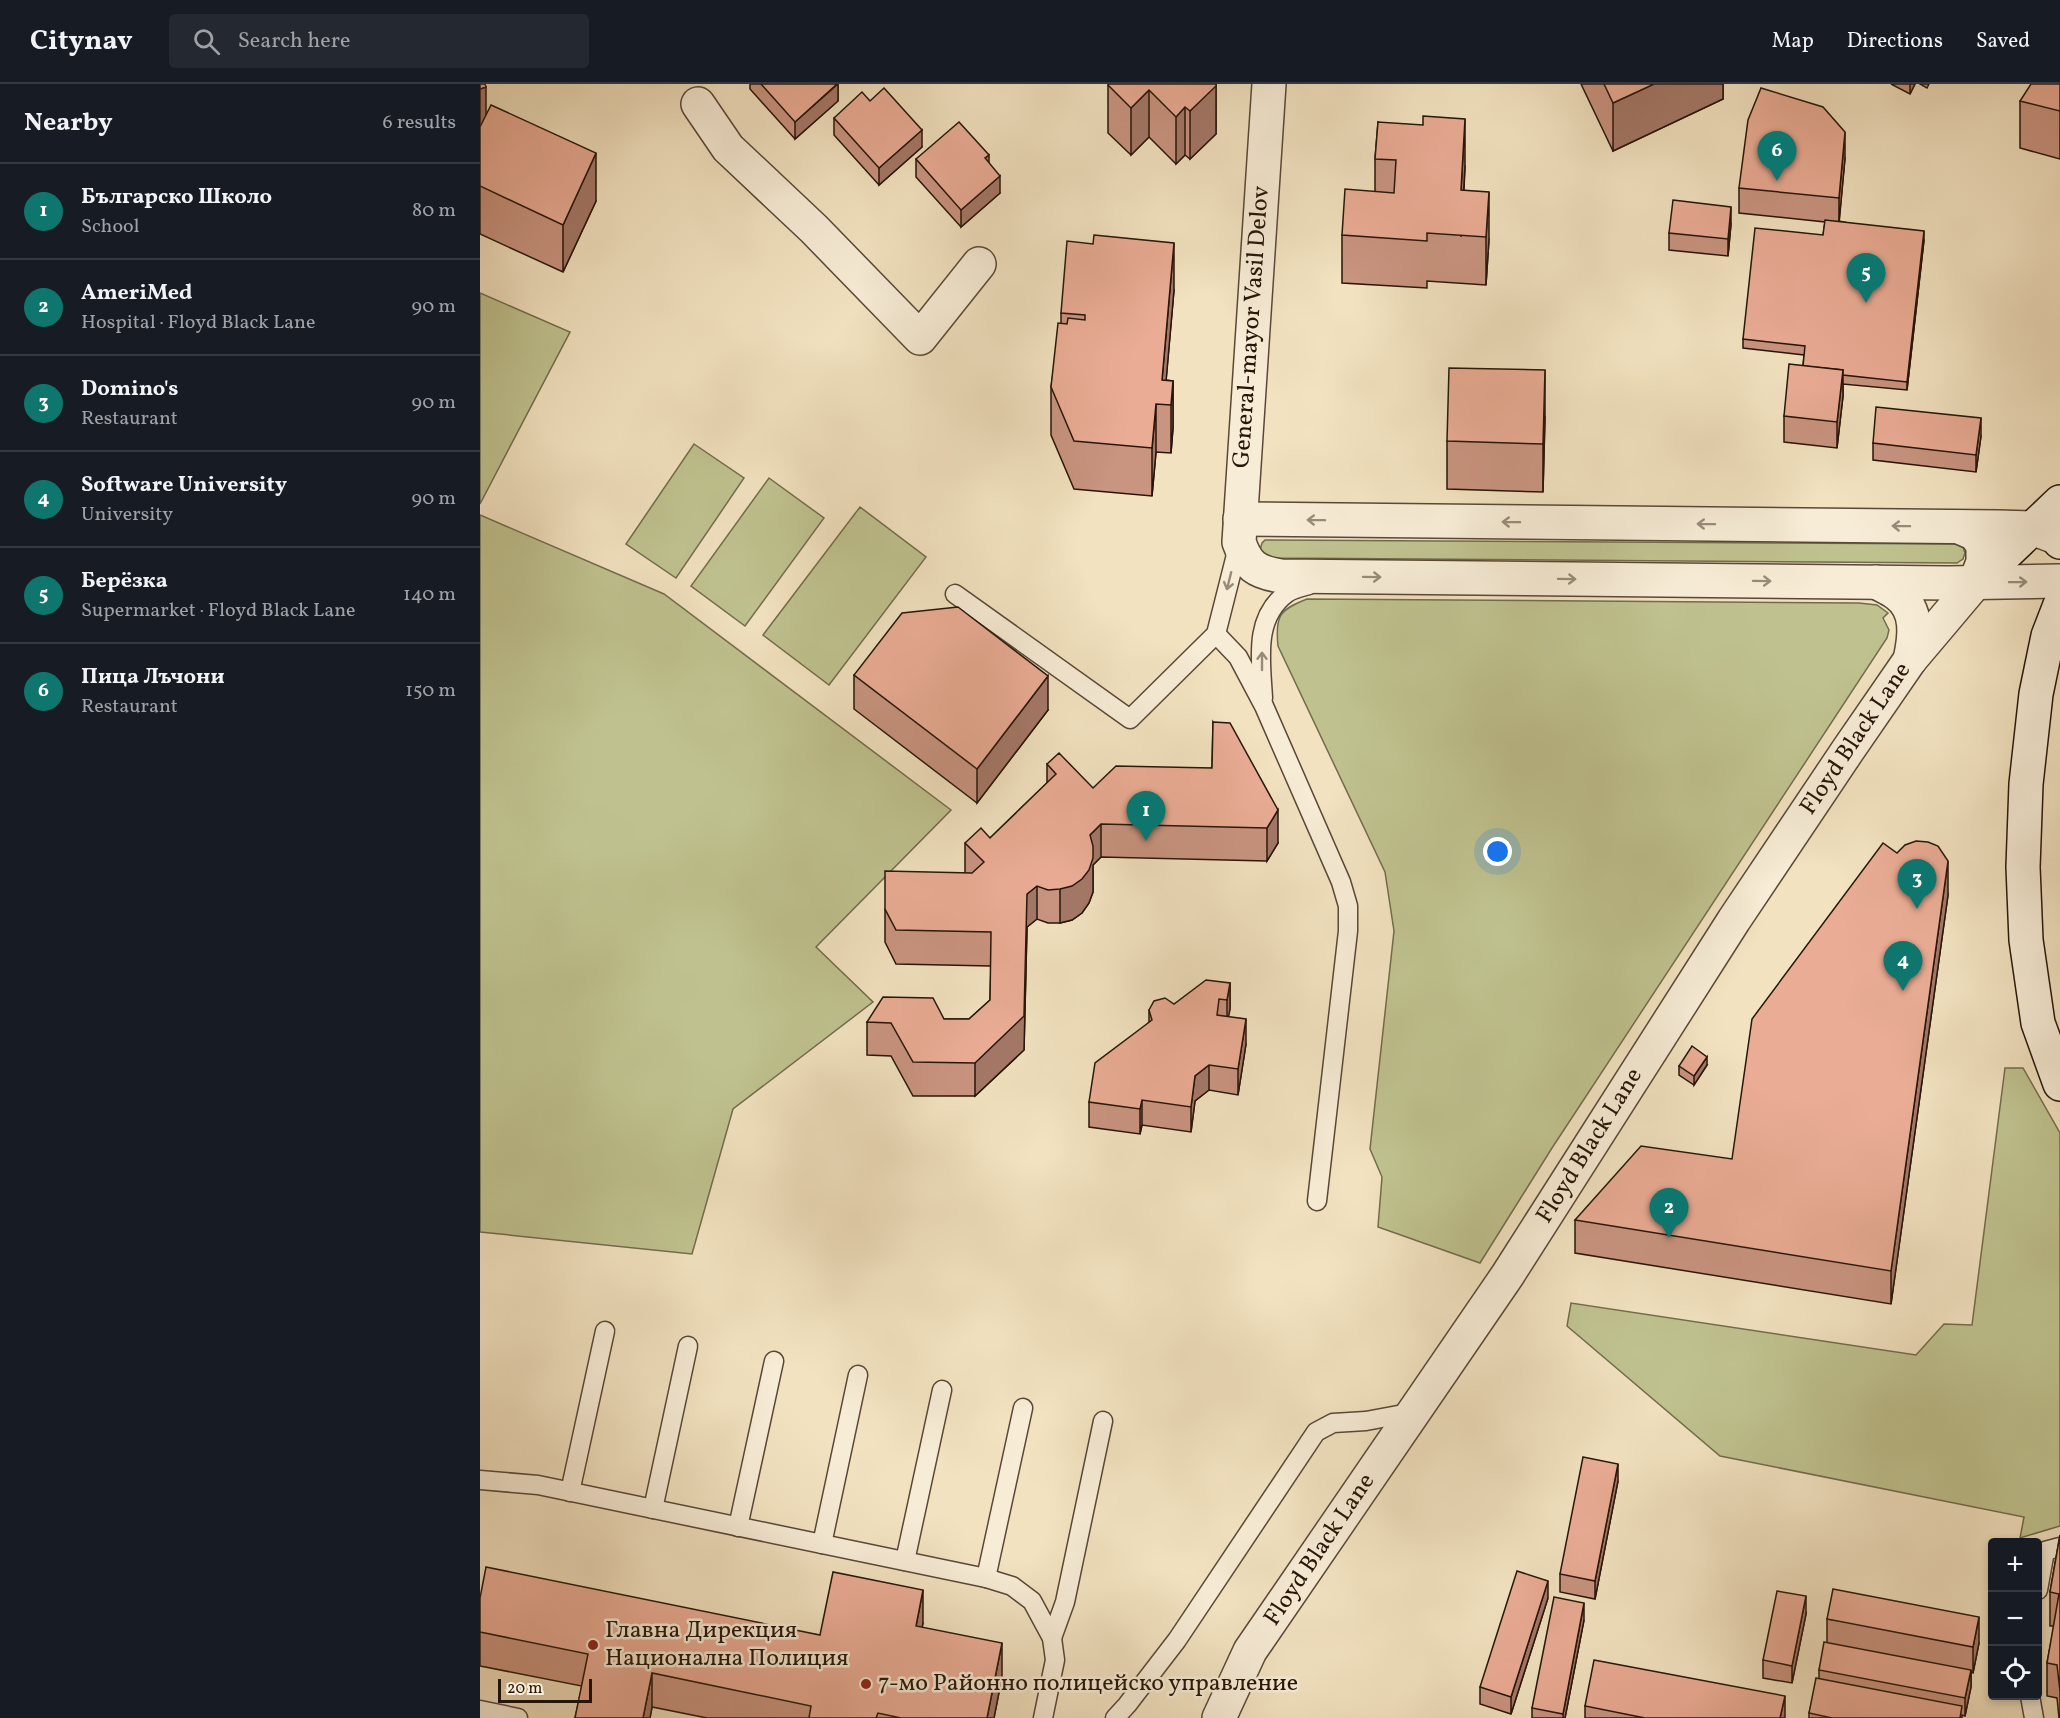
<!DOCTYPE html>
<html lang="en">
<head>
<meta charset="utf-8">
<style>
  body { margin:0; font-family:Vollkorn,serif; background:#242831; color:#f1f3f6 }
  .controls { position:absolute; right:18px; bottom:18px; display:grid; overflow:hidden; border-radius:6px; box-shadow:0 3px 9px #0003 }
  .controls button { width:54px; height:54px; display:grid; place-items:center; padding:0; border:0; border-bottom:2px solid #363941; background:#171b24; color:#f1f3f6; font:30px sans-serif }
  .scale { position:absolute; left:18px; bottom:15px; width:94px; box-sizing:border-box; padding-left:6px; border:3px solid #261509; border-top:0; font-size:16px; line-height:21px; white-space:nowrap; color:#261509; -webkit-text-stroke:4px #f7ecd6; paint-order:stroke }
  .you { position:absolute; left:1018px; top:768px; width:21px; height:21px; margin:-15px; border:4px solid #fff; border-radius:50%; background:#1a73e8; box-shadow:0 0 0 9px #1a73e833 }
  .badge { display:grid; place-items:center; width:39px; height:39px; border-radius:50%; background:#0f766e; color:#fff; font-size:20px; font-weight:700 }
  .pin { position:absolute; translate:-50% -50px; filter:drop-shadow(0 2px 3px #0008) }
  .pin::after { content:''; position:absolute; top:32px; width:21px; height:18px; background:inherit; clip-path:polygon(0 0,100% 0,50% 100%) }
  .list { margin:0; padding:0; list-style:none }
  h2 { display:flex; justify-content:space-between; align-items:center; height:78px; margin:0; padding:0 24px; font-size:26px }
  h2 small { font-size:20px; font-weight:400; color:#9ea1a6 }
  .list li { display:grid; grid-template-columns:39px 1fr auto; gap:18px; align-items:center; box-sizing:border-box; height:96px; padding:0 24px; border-top:2px solid #363941 }
  .list b { display:block; font-size:22px; white-space:nowrap }
  .list p { margin:0; font-size:20px; white-space:nowrap; color:#9ea1a6 }
  .list em { font-size:20px; font-style:normal; color:#9ea1a6 }
  .icon { flex:none; width:33px; height:33px; fill:none; stroke:currentColor; stroke-width:2; stroke-linecap:round; stroke-linejoin:round }
  .map { position:relative; flex:none; width:1580px; height:1634px; overflow:hidden }
  header { display:flex; align-items:center; gap:36px; box-sizing:border-box; height:84px; padding:0 30px; background:#171b24; border-bottom:2px solid #363941 }
  header strong { font-size:28px }
  nav { display:flex; gap:33px; margin-inline-start:auto; font-size:21px }
  .search { width:420px; height:54px; background:#242831; display:flex; align-items:center; gap:15px; box-sizing:border-box; padding:0 21px; border-radius:6px; color:#9ea1a6; font-size:22px }
  main { display:flex }
  aside { flex:1; background:#171b24 }
  .map>svg:first-child { display:block }
  .green { fill:#bfc28f; stroke:#726c4c; stroke-width:1.5 }
  .lines { fill:none; stroke-linecap:round; stroke-linejoin:round }
  .lane-casing { stroke:#594837; stroke-width:21 }
  .street-casing { stroke:#594837; stroke-width:36 }
  .secondary-casing { stroke:#261509; stroke-width:36 }
  .lane { stroke:#f7ecd6; stroke-width:18 }
  .street { stroke:#f7ecd6; stroke-width:33 }
  .secondary { stroke:#f7ecd6; stroke-width:33 }
  .wall { fill:#c99480; stroke:#261509; stroke-width:1.5 }
  .shaded-wall { fill:#a47868; stroke:#261509; stroke-width:1.5 }
  .building { fill:#eaac95; stroke:#261509; stroke-width:1.5 }
  .oneway { stroke:#998b7a }
  .poi-dot { fill:#8f2418; stroke:#f7ecd6; stroke-width:2 }
  .labels { text-anchor:middle; dominant-baseline:central; stroke-width:5; stroke-linejoin:round; paint-order:stroke }
  .street-label { font-size:24px; fill:#261509; stroke:#f7ecd6 }
  .poi-label { font-size:24px; fill:#261509; stroke:#f7ecd6; text-anchor:start }
</style>
</head>
<body>
<header>
<strong>Citynav</strong>
<div class="search"><svg class="icon" aria-label="search" viewBox="0 0 24 24"><circle cx="10" cy="10" r="6"/><path d="M15 15l6 6"/></svg>Search here</div>
<nav><a>Map</a><a>Directions</a><a>Saved</a></nav>
</header>
<main>
<aside>
<h2>Nearby<small>6 results</small></h2>
<ul class="list">
<li><span class="badge">1</span><div><b>Българско Школо</b><p>School</p></div><em>80 m</em></li>
<li><span class="badge">2</span><div><b>AmeriMed</b><p>Hospital · Floyd Black Lane</p></div><em>90 m</em></li>
<li><span class="badge">3</span><div><b>Domino's</b><p>Restaurant</p></div><em>90 m</em></li>
<li><span class="badge">4</span><div><b>Software University</b><p>University</p></div><em>90 m</em></li>
<li><span class="badge">5</span><div><b>Берёзка</b><p>Supermarket · Floyd Black Lane</p></div><em>140 m</em></li>
<li><span class="badge">6</span><div><b>Пица Лъчони</b><p>Restaurant</p></div><em>150 m</em></li>
</ul>
</aside>
<div class="map">
<svg width="1580" height="1634" viewBox="0 0 1580 1634">
  <rect width="100%" height="100%" fill="#f2e2c0"/>
  <filter id="stains"><feTurbulence type="fractalNoise" baseFrequency=".00333" numOctaves="4"/><feColorMatrix values="0 0 0 0 .2 0 0 0 0 .09 0 0 0 0 .02 0 0 0 .5 -.17"/></filter>
  <radialGradient id="worn" r=".72"><stop offset=".6" stop-color="#630" stop-opacity="0"/><stop offset="1" stop-color="#630" stop-opacity=".3"/></radialGradient>
  <!-- green -->
  <g class="green">
    <polygon points="0,209 90,248 0,420"/>
    <polygon points="214,360 264,394 196,494 146,460"/>
    <polygon points="289,394 344,434 265,542 211,502"/>
    <polygon points="380,423 446,473 349,601 283,551"/>
    <polygon points="0,431 184,510 471,726 336,863 393,918 253,1025 212,1170 0,1148"/>
    <polygon points="785,456 1476,460 1483,463 1485,469 1483,475 1477,479 792,474 785,472 780,466 782,459"/>
    <path d="M 827,515 L 1379,519 L 1397,521 L 1408,529 L 1403,534 L 1409,546 L 1407,554 L 1072,1064 L 1000,1179 L 898,1143 L 902,1093 L 890,1065 L 914,847 L 905,788 L 798,562 C 795,532 799,526 827,515 Z"/>
    <polygon points="1525,984 1543,984 1580,1049 1580,1442 1540,1454 1544,1433 1240,1372 1087,1242 1091,1219 1436,1271 1464,1240 1492,1241"/>
  </g>
  <g class="lines">
    <!-- lane casing -->
    <g class="lane-casing">
      <g id="lane">
        <polyline points="475,510 650,635 736,550 759,459"/>
        <polyline points="736,550 758,573 784,622 861,798 868,822 868,847 837,1117"/>
        <path d="M 783,614 C 781,577 773,534 807,509 C 813,505 822,503 829,501"/>
        <polyline points="0,1396 58,1401 506,1494 532,1502 552,1517 572,1554 575,1576 563,1634"/>
        <polyline points="90,1408 125,1247"/>
        <polyline points="173,1425 208,1262"/>
        <polyline points="258,1443 294,1277"/>
        <polyline points="342,1460 378,1291"/>
        <polyline points="425,1477 462,1306"/>
        <polyline points="506,1494 543,1324"/>
        <polyline points="1558,1506 1565,1467 1580,1463"/>
        <polyline points="572,1554 585,1518 623,1337"/>
        <polyline points="1550,1612 1554,1634"/>
        <polyline points="0,1626 38,1634"/>
        <polyline points="635,1634 647,1621 697,1556 836,1348 853,1339 886,1337 934,1328"/>
      </g>
    </g>
    <!-- street casing -->
    <g class="street-casing">
      <g id="street">
        <path d="M 789,0 L 759,458 C 767,482 776,488 801,492 L 1469,499 L 1580,497"/>
        <polyline points="218,20 248,64 334,145 440,254 499,180"/>
        <polyline points="760,435 1519,443 1552,444 1573,452"/>
        <path d="M 1396,498 C 1403,502 1411,505 1417,510 C 1439,526 1435,553 1430,576"/>
        <polyline points="739,1634 770,1567 1027,1192 1254,836 1368,666 1430,576 1495,499 1503,478 1503,461 1495,450 1479,443"/>
      </g>
    </g>
    <!-- secondary casing -->
    <g class="secondary-casing">
      <g id="secondary">
        <polyline points="1580,434 1578,454 1580,458"/>
        <polyline points="1495,499 1580,418"/>
        <polyline points="1580,521 1568,552 1556,610 1546,700 1543,783 1546,856 1558,939 1580,1000"/>
      </g>
    </g>
    <!-- lane -->
    <use href="#lane" class="lane"/>
    <!-- street -->
    <use href="#street" class="street"/>
    <!-- secondary -->
    <use href="#secondary" class="secondary"/>
  </g>
  <!-- wall -->
  <g class="wall">
    <polygon points="0,0 6,33 116,117 83,188 0,150"/>
    <polygon points="270,0 358,0 358,17 315,55 270,5"/>
    <polygon points="736,0 736,50 710,75 705,71 696,80 669,53 651,71 628,49 628,1"/>
    <polygon points="1101,0 1243,0 1243,15 1133,67"/>
    <polygon points="1411,0 1435,0 1430,10"/>
    <polygon points="1440,0 1449,0 1447,4"/>
    <polygon points="1580,0 1580,75 1540,64 1540,17"/>
    <polygon points="390,17 442,63 399,101 354,51 354,34"/>
    <polygon points="898,38 985,82 984,106 1009,155 1006,201 947,197 947,204 862,199 862,151 895,107 895,75"/>
    <polygon points="1365,74 1359,137 1444,156 1427,306 1363,300 1363,312 1357,364 1304,358 1304,332 1323,282 1324,271 1263,264 1263,255 1343,151 1345,138 1259,129 1259,104"/>
    <polygon points="436,75 509,79 520,109 481,143 436,93"/>
    <polygon points="1251,140 1248,172 1189,166 1189,149"/>
    <polygon points="694,206 686,296 693,297 693,344 691,369 676,368 672,412 594,405 571,351 571,303 581,239 581,229"/>
    <polygon points="1065,333 1063,408 967,405 967,357"/>
    <polygon points="1501,352 1496,388 1393,376 1393,359"/>
    <polygon points="374,591 568,626 497,719 374,625"/>
    <polygon points="733,638 798,759 787,777 621,773 613,781 613,808 609,819 602,829 592,836 580,839 568,839 557,835 547,843 544,966 495,1012 433,1012 411,972 387,971 387,938 464,935 489,935 510,916 511,882 416,880 405,858 405,825 485,789 485,759 510,754 567,699 567,680 613,704 732,684"/>
    <polygon points="1468,811 1411,1220 1095,1169 1095,1136 1252,1075"/>
    <polygon points="750,899 750,925 748,932 766,960 758,1011 729,1006 715,1017 711,1048 662,1041 660,1050 609,1043 609,1018 669,938 669,926 694,920"/>
    <polygon points="1227,981 1214,1001 1199,991 1199,982"/>
    <polygon points="1138,1397 1115,1515 1080,1508 1080,1490"/>
    <polygon points="1580,1451 1580,1634 1579,1634 1577,1614 1567,1612 1567,1579 1574,1542 1570,1542 1570,1508"/>
    <polygon points="0,1514 340,1551 443,1539 442,1543 522,1593 514,1634 227,1634 172,1623 170,1634 95,1634 102,1602 0,1582"/>
    <polygon points="1068,1514 1031,1630 1000,1620 1000,1603"/>
    <polygon points="1326,1530 1312,1599 1283,1594 1283,1576"/>
    <polygon points="1347,1535 1499,1559 1493,1589 1491,1588 1491,1603 1485,1632 1482,1631 1482,1634 1329,1634 1329,1629 1339,1595 1339,1586 1347,1558"/>
    <polygon points="1104,1536 1085,1634 1052,1634 1052,1624"/>
    <polygon points="1105,1622 1305,1634 1105,1634"/>
  </g>
  <!-- shaded-wall -->
  <g class="shaded-wall">
    <polygon points="358,0 358,17 315,55 315,38"/>
    <polygon points="736,0 736,50 710,75 710,27"/>
    <polygon points="1174,0 1243,0 1243,15 1133,67 1133,19"/>
    <polygon points="1430,0 1435,0 1430,10"/>
    <polygon points="6,3 6,50 0,52 0,5"/>
    <polygon points="669,6 669,53 651,71 651,24"/>
    <polygon points="705,23 705,71 696,80 696,33"/>
    <polygon points="985,35 985,82 981,153 981,106"/>
    <polygon points="442,46 442,63 399,101 399,84"/>
    <polygon points="1365,48 1365,74 1359,140 1359,114"/>
    <polygon points="116,69 116,117 83,188 83,141"/>
    <polygon points="509,71 509,88 505,74"/>
    <polygon points="520,92 520,109 481,143 481,126"/>
    <polygon points="1009,108 1009,155 1006,201 1006,153"/>
    <polygon points="1251,123 1251,140 1248,172 1248,155"/>
    <polygon points="1444,147 1444,156 1427,306 1427,298"/>
    <polygon points="694,159 694,206 684,321 682,296"/>
    <polygon points="1065,286 1065,333 1063,408 1063,360"/>
    <polygon points="1363,286 1363,312 1357,364 1357,338"/>
    <polygon points="693,297 693,344 691,369 691,321"/>
    <polygon points="676,320 676,368 672,412 672,364"/>
    <polygon points="1501,334 1501,352 1496,388 1496,371"/>
    <polygon points="568,592 568,626 497,719 497,685"/>
    <polygon points="798,726 798,759 787,777 787,744"/>
    <polygon points="621,740 621,773 613,781 613,808 609,819 602,829 592,836 580,839 580,805 610,751"/>
    <polygon points="1468,777 1468,811 1411,1220 1411,1187"/>
    <polygon points="557,802 557,835 547,843 544,966 495,1012 495,979 547,810"/>
    <polygon points="750,899 750,925 747,942 747,916"/>
    <polygon points="766,935 766,960 758,1011 758,985"/>
    <polygon points="1227,973 1227,981 1214,1001 1214,992"/>
    <polygon points="729,981 729,1006 715,1017 711,1048 711,1023 715,992"/>
    <polygon points="662,1016 662,1041 660,1050 660,1025"/>
    <polygon points="1138,1380 1138,1397 1115,1515 1115,1497"/>
    <polygon points="1068,1497 1068,1514 1031,1630 1031,1613"/>
    <polygon points="443,1506 443,1539 436,1575 436,1542"/>
    <polygon points="1326,1512 1326,1530 1312,1599 1312,1582"/>
    <polygon points="1104,1519 1104,1536 1085,1634 1083,1634 1083,1630"/>
    <polygon points="1499,1533 1499,1559 1493,1589 1493,1563"/>
    <polygon points="522,1559 522,1593 514,1634 507,1634"/>
    <polygon points="1491,1586 1491,1603 1485,1632 1485,1614"/>
    <polygon points="172,1589 172,1623 170,1634 163,1634"/>
    <polygon points="1305,1612 1305,1634 1300,1634"/>
  </g>
  <!-- building -->
  <g class="building">
    <polygon points="0,0 5,0 6,3 0,5"/>
    <polygon points="281,0 357,0 315,38"/>
    <polygon points="629,0 736,0 736,2 710,27 705,23 696,33 669,6 651,24 628,1"/>
    <polygon points="1124,0 1174,0 1133,19"/>
    <polygon points="1551,0 1580,0 1580,27 1540,17"/>
    <polygon points="404,4 442,46 399,84 354,34 382,8 390,17"/>
    <polygon points="1281,4 1343,23 1365,48 1359,114 1259,104 1268,36"/>
    <polygon points="11,21 116,69 83,141 0,102 0,43"/>
    <polygon points="943,32 985,35 981,106 1009,108 1006,153 947,149 947,157 862,151 865,105 914,109 916,76 895,75 898,38 943,41"/>
    <polygon points="479,38 509,71 505,74 520,92 481,126 436,75"/>
    <polygon points="1193,116 1251,123 1248,155 1189,149"/>
    <polygon points="1345,136 1444,147 1427,298 1363,291 1363,286 1323,282 1325,262 1263,255 1275,144 1343,151"/>
    <polygon points="614,151 694,159 682,296 693,297 691,321 676,320 672,364 594,357 571,303 578,239 587,240 588,234 605,236 605,231 581,229 587,157 613,160"/>
    <polygon points="1309,280 1363,286 1357,338 1304,332"/>
    <polygon points="969,284 1065,286 1063,360 967,357"/>
    <polygon points="1396,323 1501,334 1496,371 1393,359"/>
    <polygon points="478,523 568,592 497,685 374,591 422,529"/>
    <polygon points="733,638 750,639 798,726 787,744 621,740 610,751 613,762 613,774 609,786 602,795 592,802 580,805 568,806 557,802 547,810 544,932 495,979 433,978 411,939 387,938 403,913 453,914 464,935 489,935 510,916 511,848 416,846 405,825 405,787 492,789 504,778 485,759 501,744 510,754 576,690 567,680 579,669 613,704 636,682 732,684"/>
    <polygon points="1436,757 1448,758 1458,762 1468,777 1411,1187 1095,1136 1161,1062 1252,1075 1272,935 1403,759 1417,769 1425,761"/>
    <polygon points="726,896 750,899 747,916 739,915 737,931 766,935 758,985 729,981 715,992 711,1023 662,1016 660,1025 609,1018 615,979 672,936 669,926 674,917 685,914 694,920"/>
    <polygon points="1212,962 1227,973 1214,992 1199,982"/>
    <polygon points="1103,1373 1138,1380 1115,1497 1080,1490"/>
    <polygon points="1580,1451 1580,1607 1577,1581 1567,1579 1579,1510 1570,1508"/>
    <polygon points="6,1483 340,1551 353,1488 443,1506 436,1542 522,1559 507,1634 421,1634 398,1629 396,1634 329,1634 331,1622 172,1589 163,1634 95,1634 108,1570 0,1548 0,1514"/>
    <polygon points="1037,1487 1068,1497 1031,1613 1000,1603"/>
    <polygon points="1353,1505 1499,1533 1493,1563 1347,1535"/>
    <polygon points="1297,1507 1326,1512 1312,1582 1283,1576"/>
    <polygon points="1074,1513 1104,1519 1083,1630 1052,1624"/>
    <polygon points="1344,1558 1491,1586 1485,1614 1339,1586"/>
    <polygon points="1114,1576 1305,1612 1300,1634 1165,1634 1105,1622"/>
    <polygon points="1336,1594 1482,1622 1480,1634 1352,1634 1329,1629"/>
  </g>
  <!-- one-way arrows -->
  <defs><path id="oneway-shaft" d="M-6 0H5M1.5-3L5.5 0L1.5 3" fill="none" stroke-width="1.6" stroke-linecap="round" stroke-linejoin="round" transform="scale(1.5)"/></defs>
  <g class="oneway">
    <use href="#oneway-shaft" transform="translate(836 436) rotate(-179)"/>
    <use href="#oneway-shaft" transform="translate(1031 438) rotate(-179)"/>
    <use href="#oneway-shaft" transform="translate(1226 440) rotate(-179)"/>
    <use href="#oneway-shaft" transform="translate(1421 442) rotate(-179)"/>
    <use href="#oneway-shaft" transform="translate(892 493) rotate(1)"/>
    <use href="#oneway-shaft" transform="translate(1087 495) rotate(1)"/>
    <use href="#oneway-shaft" transform="translate(749 497) rotate(104)"/>
    <use href="#oneway-shaft" transform="translate(1282 497) rotate(1)"/>
    <use href="#oneway-shaft" transform="translate(1538 498) rotate(-1)"/>
    <use href="#oneway-shaft" transform="translate(782 577) rotate(-90)"/>
  </g>
  <!-- markers -->
  <g class="poi-dot">
    <circle cx="113" cy="1561" r="6"/>
    <circle cx="386" cy="1600" r="6"/>
  </g>
  <g class="labels">
    <!-- street labels -->
    <g class="street-label">
      <text transform="translate(772 243) rotate(-86)">General-mayor Vasil Delov</text>
      <text transform="translate(1376 655) rotate(-56)">Floyd Black Lane</text>
      <text transform="translate(1110 1062) rotate(-58)">Floyd Black Lane</text>
      <text transform="translate(840 1466) rotate(-56)">Floyd Black Lane</text>
    </g>
    <!-- poi labels -->
    <g class="poi-label">
      <text x="125" y="1547">Главна Дирекция<tspan x="125" dy="28">Национална Полиция</tspan></text>
      <text x="398" y="1600">7-мо Районно полицейско управление</text>
    </g>
  </g>
  <rect width="100%" height="100%" filter="url(#stains)"/>
  <rect width="100%" height="100%" fill="url(#worn)"/>
</svg>
<div class="controls">
<button>+</button>
<button>−</button>
<button><svg class="icon" aria-label="locate" viewBox="0 0 24 24"><circle cx="12" cy="12" r="6"/><path d="M12 2v4M12 18v4M2 12h4M18 12h4"/></svg></button>
</div>
<div class="scale">20 m</div>
<div class="you"></div>
<div class="pin badge" style="left:666px;top:757px">1</div>
<div class="pin badge" style="left:1189px;top:1154px">2</div>
<div class="pin badge" style="left:1437px;top:825px">3</div>
<div class="pin badge" style="left:1423px;top:907px">4</div>
<div class="pin badge" style="left:1386px;top:219px">5</div>
<div class="pin badge" style="left:1297px;top:97px">6</div>
</div>
</main>
</body>
</html>
